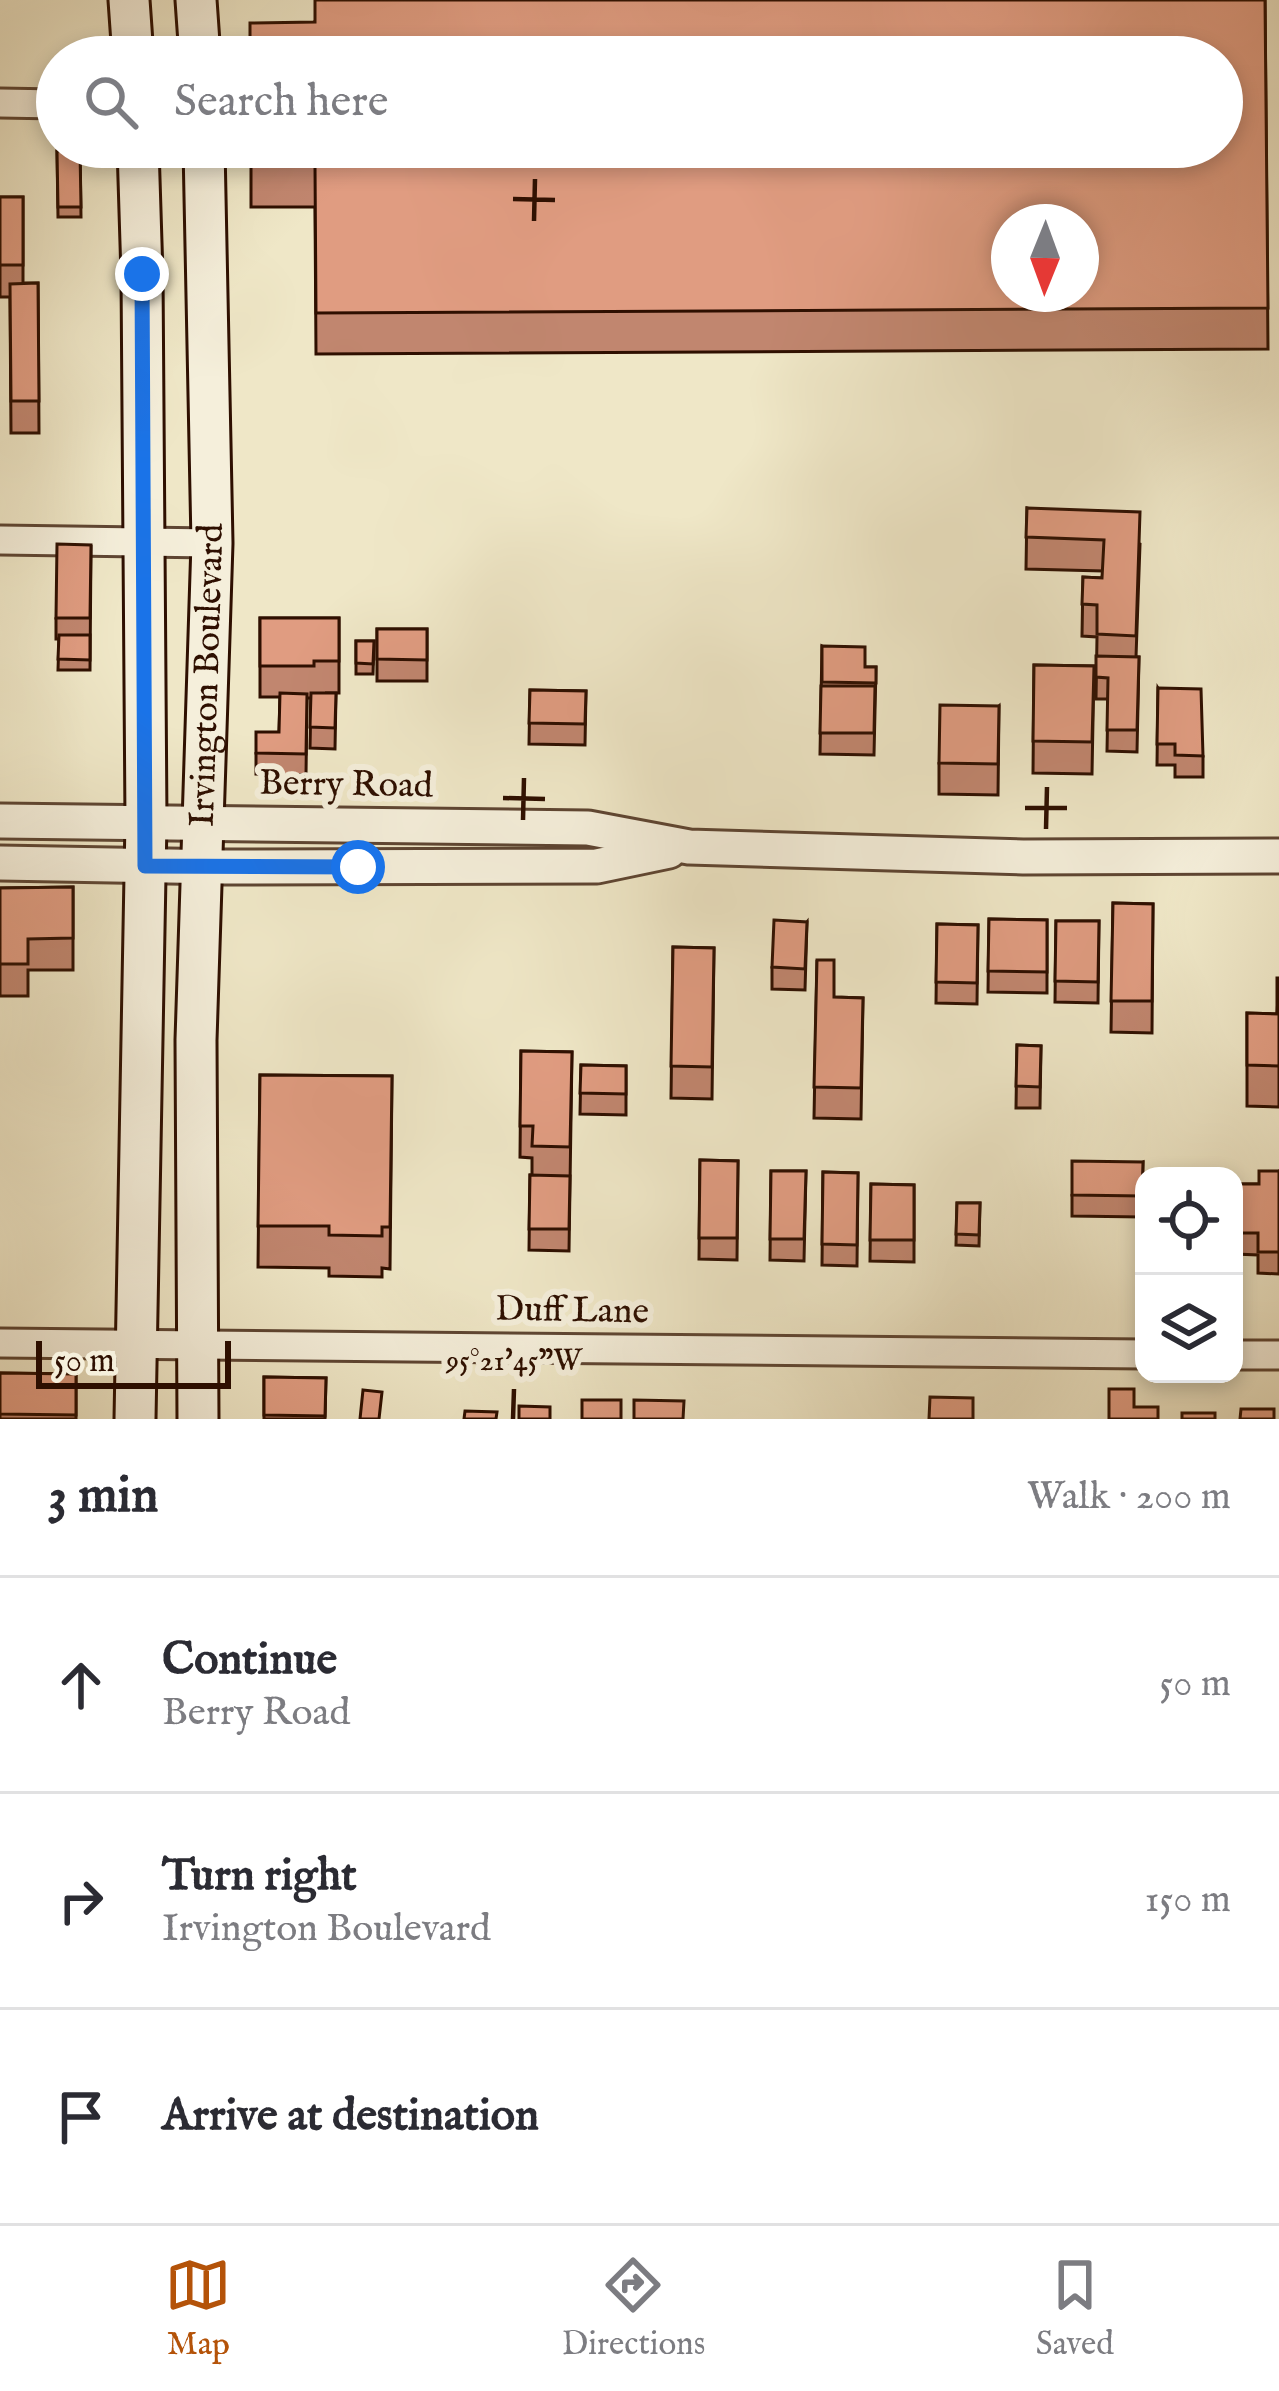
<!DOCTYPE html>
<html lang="en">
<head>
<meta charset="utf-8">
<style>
  body { margin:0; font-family:"IM FELL English",serif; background:#f2f2f3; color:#2b2b33 }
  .controls { position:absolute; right:36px; bottom:36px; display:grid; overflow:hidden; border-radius:24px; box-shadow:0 6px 18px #0003 }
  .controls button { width:108px; height:108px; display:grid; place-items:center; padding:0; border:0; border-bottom:3px solid #e1e1e2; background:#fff; color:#2b2b33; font:60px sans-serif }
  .compass { position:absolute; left:991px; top:204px; width:108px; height:108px; border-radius:50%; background:#fff; box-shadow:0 6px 18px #0003; rotate:181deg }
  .scale { position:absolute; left:36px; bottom:30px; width:195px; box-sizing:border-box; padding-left:12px; border:6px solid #2e0f00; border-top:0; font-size:33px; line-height:42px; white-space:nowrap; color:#2e0f00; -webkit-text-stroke:9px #f5efdb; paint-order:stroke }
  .stop { position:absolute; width:36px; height:36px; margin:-27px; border:9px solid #1a73e8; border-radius:50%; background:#fff }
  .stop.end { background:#1a73e8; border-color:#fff; box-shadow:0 3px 12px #0008 }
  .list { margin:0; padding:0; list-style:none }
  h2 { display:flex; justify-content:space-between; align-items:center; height:156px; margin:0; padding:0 48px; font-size:51px }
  h2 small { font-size:39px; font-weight:400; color:#7c7c81 }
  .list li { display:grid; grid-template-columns:78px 1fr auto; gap:36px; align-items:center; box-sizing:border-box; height:216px; padding:0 48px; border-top:3px solid #e1e1e2 }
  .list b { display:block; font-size:45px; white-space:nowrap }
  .list p { margin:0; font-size:39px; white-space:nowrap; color:#7c7c81 }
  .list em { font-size:39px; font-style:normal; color:#7c7c81 }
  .icon { flex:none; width:66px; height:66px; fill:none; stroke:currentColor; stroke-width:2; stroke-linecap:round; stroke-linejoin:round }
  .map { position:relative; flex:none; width:1279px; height:1419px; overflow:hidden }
  .search { position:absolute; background:#fff; box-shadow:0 6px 18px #0003; left:36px; right:36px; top:36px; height:132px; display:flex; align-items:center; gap:30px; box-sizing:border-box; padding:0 42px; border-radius:66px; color:#7c7c81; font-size:45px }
  .sheet { height:804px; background:#fff }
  nav { display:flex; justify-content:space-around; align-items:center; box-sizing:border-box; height:168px; border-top:3px solid #e1e1e2; background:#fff; font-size:33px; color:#7c7c81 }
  nav a { display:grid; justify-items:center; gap:6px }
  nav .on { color:#b45309 }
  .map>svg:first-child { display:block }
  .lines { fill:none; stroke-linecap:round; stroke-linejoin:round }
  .minor-casing { stroke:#5e4532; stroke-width:33 }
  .tertiary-casing { stroke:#5e4532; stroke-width:39 }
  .secondary-casing { stroke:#2e0f00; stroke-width:45 }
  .minor { stroke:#f5efdb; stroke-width:27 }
  .tertiary { stroke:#f5efdb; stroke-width:33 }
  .secondary { stroke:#f5efdb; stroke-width:39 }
  .wall { fill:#c1866f; stroke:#2e0f00; stroke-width:3 }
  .building { fill:#e09c81; stroke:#2e0f00; stroke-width:3; fill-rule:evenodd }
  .route { stroke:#1a73e8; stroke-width:15 }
  .ticks { fill:none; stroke:#2e0f00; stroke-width:4.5 }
  .labels { text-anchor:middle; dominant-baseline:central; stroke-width:12; stroke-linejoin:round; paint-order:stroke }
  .street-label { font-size:36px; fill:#2e0f00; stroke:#f5efdb }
  .ticks-label { font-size:30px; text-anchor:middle; fill:#2e0f00; stroke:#f5efdb; stroke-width:12; stroke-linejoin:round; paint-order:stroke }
</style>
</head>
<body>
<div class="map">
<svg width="1279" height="1419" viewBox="0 0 1279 1419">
  <rect width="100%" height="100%" fill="#efe7c7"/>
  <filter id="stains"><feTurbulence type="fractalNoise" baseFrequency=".00167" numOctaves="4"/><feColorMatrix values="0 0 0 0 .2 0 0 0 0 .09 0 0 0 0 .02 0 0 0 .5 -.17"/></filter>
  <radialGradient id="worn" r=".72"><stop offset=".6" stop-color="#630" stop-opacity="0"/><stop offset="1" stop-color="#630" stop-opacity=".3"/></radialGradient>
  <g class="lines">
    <!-- minor casing -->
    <g class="minor-casing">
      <g id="minor">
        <polyline points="0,103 57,104"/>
        <polyline points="0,540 212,543"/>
        <polyline points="0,1343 1144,1354"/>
        <polyline points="1234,1355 1279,1355"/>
      </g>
    </g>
    <!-- tertiary casing -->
    <g class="tertiary-casing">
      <g id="tertiary">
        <polyline points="0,821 588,828 689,847 1023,857 1279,856"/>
        <polyline points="0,863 225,867 597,866 669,851"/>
      </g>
    </g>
    <!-- secondary casing -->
    <g class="secondary-casing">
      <g id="secondary">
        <polyline points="129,0 133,57"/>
        <polyline points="196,0 200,57"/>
        <polyline points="135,1419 146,821 142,275 138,147"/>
        <path id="s1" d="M 198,1419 L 196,1040 L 212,543 L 204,147"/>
      </g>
    </g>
    <!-- minor -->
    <use href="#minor" class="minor"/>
    <!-- tertiary -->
    <use href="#tertiary" class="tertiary"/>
    <!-- secondary -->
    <use href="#secondary" class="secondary"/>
  </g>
  <!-- wall -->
  <g class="wall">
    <polygon points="1265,0 1268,349 316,354 315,207 251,207 251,147 314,22"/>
    <polygon points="80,150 81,217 58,217 57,151"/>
    <polygon points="0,197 23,197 23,283 38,283 39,433 11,433 10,297 0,297"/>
    <polygon points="1027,508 1140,544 1136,657 1139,657 1137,752 1107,751 1108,699 1096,699 1097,637 1082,636 1083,577 1102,578 1103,571 1026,569"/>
    <polygon points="91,545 90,670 58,670 59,639 56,639 56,618"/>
    <polygon points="260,618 339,618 339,693 325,693 336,693 335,749 310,748 311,698 307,698 306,775 256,774 256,753 279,732 280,697 260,697"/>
    <rect x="377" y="629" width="50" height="52"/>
    <polygon points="356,641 374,641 373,674 356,674"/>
    <polygon points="822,646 865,667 876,667 874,755 820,754"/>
    <polygon points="1034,665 1094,666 1092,774 1033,773"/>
    <polygon points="1158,688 1203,756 1203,777 1175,777 1175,765 1157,765"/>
    <polygon points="530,690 586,691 585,745 529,744"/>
    <polygon points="999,706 998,795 939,794 939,763"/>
    <polygon points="73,887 73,970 28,970 28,996 0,996 0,888"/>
    <polygon points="1113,903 1153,904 1152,1033 1111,1032"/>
    <polygon points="989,919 1047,920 1047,993 988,992"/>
    <polygon points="1056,921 1099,921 1098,1003 1055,1002"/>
    <polygon points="807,922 805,990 772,989 772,967"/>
    <polygon points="937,924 978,925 977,1004 936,1003"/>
    <polygon points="673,947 714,948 712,1099 671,1098"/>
    <polygon points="817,960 834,997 863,998 861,1119 814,1118"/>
    <polygon points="1279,978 1279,1107 1247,1106 1247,1013 1277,1014"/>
    <polygon points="1017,1045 1041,1046 1040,1108 1016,1108"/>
    <polygon points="521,1051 572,1052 569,1251 529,1250 530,1175 532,1175 532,1158 520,1157"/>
    <polygon points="581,1065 626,1066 626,1115 580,1114"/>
    <polygon points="260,1075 392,1076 390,1269 382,1268 382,1277 329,1276 329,1268 258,1267"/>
    <polygon points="700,1160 738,1161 737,1260 699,1259"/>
    <polygon points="1143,1162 1142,1217 1072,1216 1072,1195"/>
    <polygon points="771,1171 806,1171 804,1261 770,1260"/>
    <polygon points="1279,1171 1279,1274 1258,1273 1258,1255 1235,1254 1236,1184 1259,1184"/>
    <polygon points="823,1172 858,1173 857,1266 822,1265"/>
    <polygon points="871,1184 914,1185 914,1262 870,1261"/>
    <polygon points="957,1203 980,1203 979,1246 956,1245"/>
    <polygon points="0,1373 76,1374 76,1419 0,1419"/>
    <polygon points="264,1377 326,1378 325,1419 264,1419"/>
  </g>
  <!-- building -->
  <g class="building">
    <path d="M 315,0 L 1265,0 L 1268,308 L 316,313 L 315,166 L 251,166 L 251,147 L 1222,147 L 1222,57 L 250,57 L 250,23 L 315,22 ZM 1009,222 L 1081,222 L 1081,294 L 1009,294 Z"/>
    <polygon points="80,150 81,207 58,207 57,151"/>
    <rect x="0" y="197" width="23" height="68"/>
    <polygon points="38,283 39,401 11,401 10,284"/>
    <polygon points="1027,508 1140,512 1136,636 1097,634 1097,605 1082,604 1083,577 1102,578 1104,540 1026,537"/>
    <polygon points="57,544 91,545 90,618 56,618"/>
    <polygon points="260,618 339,618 339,661 314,661 314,666 260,666"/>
    <polygon points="377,629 427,629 427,660 377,659"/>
    <polygon points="59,635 90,635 90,660 58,659"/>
    <polygon points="356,641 374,641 373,664 356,663"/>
    <polygon points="822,646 865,647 865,667 876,667 876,683 822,682"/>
    <polygon points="1096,656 1139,657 1137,730 1107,730 1108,678 1096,677"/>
    <polygon points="1034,665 1094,666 1092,742 1033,741"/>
    <polygon points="821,686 875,686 874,733 820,733"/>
    <polygon points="1158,688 1201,689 1203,756 1175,755 1175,744 1157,744"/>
    <polygon points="530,690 586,691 585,724 529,723"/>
    <polygon points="280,693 307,694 306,754 256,753 256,732 279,732"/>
    <polygon points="311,693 336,693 335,728 310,727"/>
    <polygon points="940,705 999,706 998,764 939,763"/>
    <polygon points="73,887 73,938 28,939 28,964 0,964 0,888"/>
    <polygon points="1113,903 1153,904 1152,1001 1111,1001"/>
    <polygon points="989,919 1047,920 1047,972 988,971"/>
    <polygon points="774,920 807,922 805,969 772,967"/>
    <polygon points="1056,921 1099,921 1098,982 1055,981"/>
    <polygon points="937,924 978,925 977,983 936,982"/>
    <polygon points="673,947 714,948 712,1067 671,1066"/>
    <polygon points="817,960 834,960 834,997 863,998 861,1088 814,1087"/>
    <polygon points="1277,978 1279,978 1279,1066 1247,1065 1247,1013 1277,1014"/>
    <polygon points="1017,1045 1041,1046 1040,1087 1016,1086"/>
    <polygon points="521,1051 572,1052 570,1147 532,1146 533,1126 520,1126"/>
    <polygon points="581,1065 626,1066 626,1094 580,1093"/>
    <polygon points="260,1075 392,1076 390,1227 382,1227 382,1236 329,1235 329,1226 258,1226"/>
    <polygon points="700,1160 738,1161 737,1238 699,1238"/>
    <polygon points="1072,1161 1143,1162 1142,1196 1072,1195"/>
    <polygon points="771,1171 806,1171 804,1239 770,1239"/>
    <polygon points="1259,1171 1279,1171 1279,1252 1258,1252 1258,1233 1235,1233 1236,1184 1259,1184"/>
    <polygon points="823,1172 858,1173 857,1245 822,1244"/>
    <polygon points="530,1175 570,1176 569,1229 529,1229"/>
    <polygon points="871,1184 914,1185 914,1240 870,1240"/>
    <polygon points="957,1203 980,1203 979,1235 956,1234"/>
    <polygon points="0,1373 76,1374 76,1415 0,1414"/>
    <polygon points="264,1377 326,1378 325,1416 264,1415"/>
    <polygon points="1109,1389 1134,1389 1134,1407 1158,1407 1158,1419 1109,1419"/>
    <polygon points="363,1390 382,1392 379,1419 360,1419"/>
    <polygon points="930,1397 973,1398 973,1419 929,1419"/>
    <rect x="582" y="1400" width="39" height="19"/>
    <polygon points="634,1400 684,1401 683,1419 634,1419"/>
    <polygon points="519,1406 550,1407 550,1419 519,1419"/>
    <polygon points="1241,1409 1274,1409 1274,1419 1240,1419"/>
    <polygon points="465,1411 497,1412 496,1419 464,1419"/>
    <rect x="1182" y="1413" width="33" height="6"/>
  </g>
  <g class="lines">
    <!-- route -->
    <polyline class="route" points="142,274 145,866 358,867"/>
  </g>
  <!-- ticks -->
  <path class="ticks" d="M 513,199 L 555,200M 534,221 L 535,179M 503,798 L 545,799M 1025,808 L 1067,808M 523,820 L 524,778M 1046,829 L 1047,787M 513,1419 L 514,1389"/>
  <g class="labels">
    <!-- street labels -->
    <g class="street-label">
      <text stroke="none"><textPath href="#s1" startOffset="744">Irvington Boulevard</textPath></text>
      <text transform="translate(346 785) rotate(1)">Berry Road</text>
      <text transform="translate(572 1311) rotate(1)">Duff Lane</text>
    </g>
  </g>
  <g class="ticks-label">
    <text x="514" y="1370">95°21'45"W</text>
  </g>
  <rect width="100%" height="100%" filter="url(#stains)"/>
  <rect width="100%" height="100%" fill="url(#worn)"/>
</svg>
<div class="controls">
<button><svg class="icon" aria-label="locate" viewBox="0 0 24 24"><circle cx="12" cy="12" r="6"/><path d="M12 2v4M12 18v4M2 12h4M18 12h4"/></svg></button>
<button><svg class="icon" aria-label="layers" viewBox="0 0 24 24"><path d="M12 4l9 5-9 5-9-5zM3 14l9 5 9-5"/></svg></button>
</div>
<svg class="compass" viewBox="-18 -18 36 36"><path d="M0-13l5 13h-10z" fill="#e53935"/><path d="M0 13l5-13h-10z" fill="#7c7c81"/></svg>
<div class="scale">50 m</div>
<div class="stop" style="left:358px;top:867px"></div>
<div class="stop end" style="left:142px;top:274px"></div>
<div class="search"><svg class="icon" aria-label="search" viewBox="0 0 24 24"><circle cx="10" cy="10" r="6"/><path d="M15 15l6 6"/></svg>Search here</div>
</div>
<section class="sheet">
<h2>3 min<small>Walk · 200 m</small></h2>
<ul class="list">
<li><svg class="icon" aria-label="ahead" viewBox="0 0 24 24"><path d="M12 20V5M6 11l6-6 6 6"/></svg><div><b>Continue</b><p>Berry Road</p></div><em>50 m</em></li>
<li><svg class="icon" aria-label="right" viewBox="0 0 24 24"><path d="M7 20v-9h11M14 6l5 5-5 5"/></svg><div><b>Turn right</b><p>Irvington Boulevard</p></div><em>150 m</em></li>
<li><svg class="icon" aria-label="arrive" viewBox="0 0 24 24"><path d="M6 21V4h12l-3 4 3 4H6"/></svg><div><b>Arrive at destination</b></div></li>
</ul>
</section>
<nav>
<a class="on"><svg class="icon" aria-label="map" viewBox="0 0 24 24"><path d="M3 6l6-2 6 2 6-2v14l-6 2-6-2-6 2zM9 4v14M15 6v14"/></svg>Map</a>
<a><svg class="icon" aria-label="directions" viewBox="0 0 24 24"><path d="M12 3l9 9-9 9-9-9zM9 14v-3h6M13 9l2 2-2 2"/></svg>Directions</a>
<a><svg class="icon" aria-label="saved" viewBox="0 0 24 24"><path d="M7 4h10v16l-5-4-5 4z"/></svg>Saved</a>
</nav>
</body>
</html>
